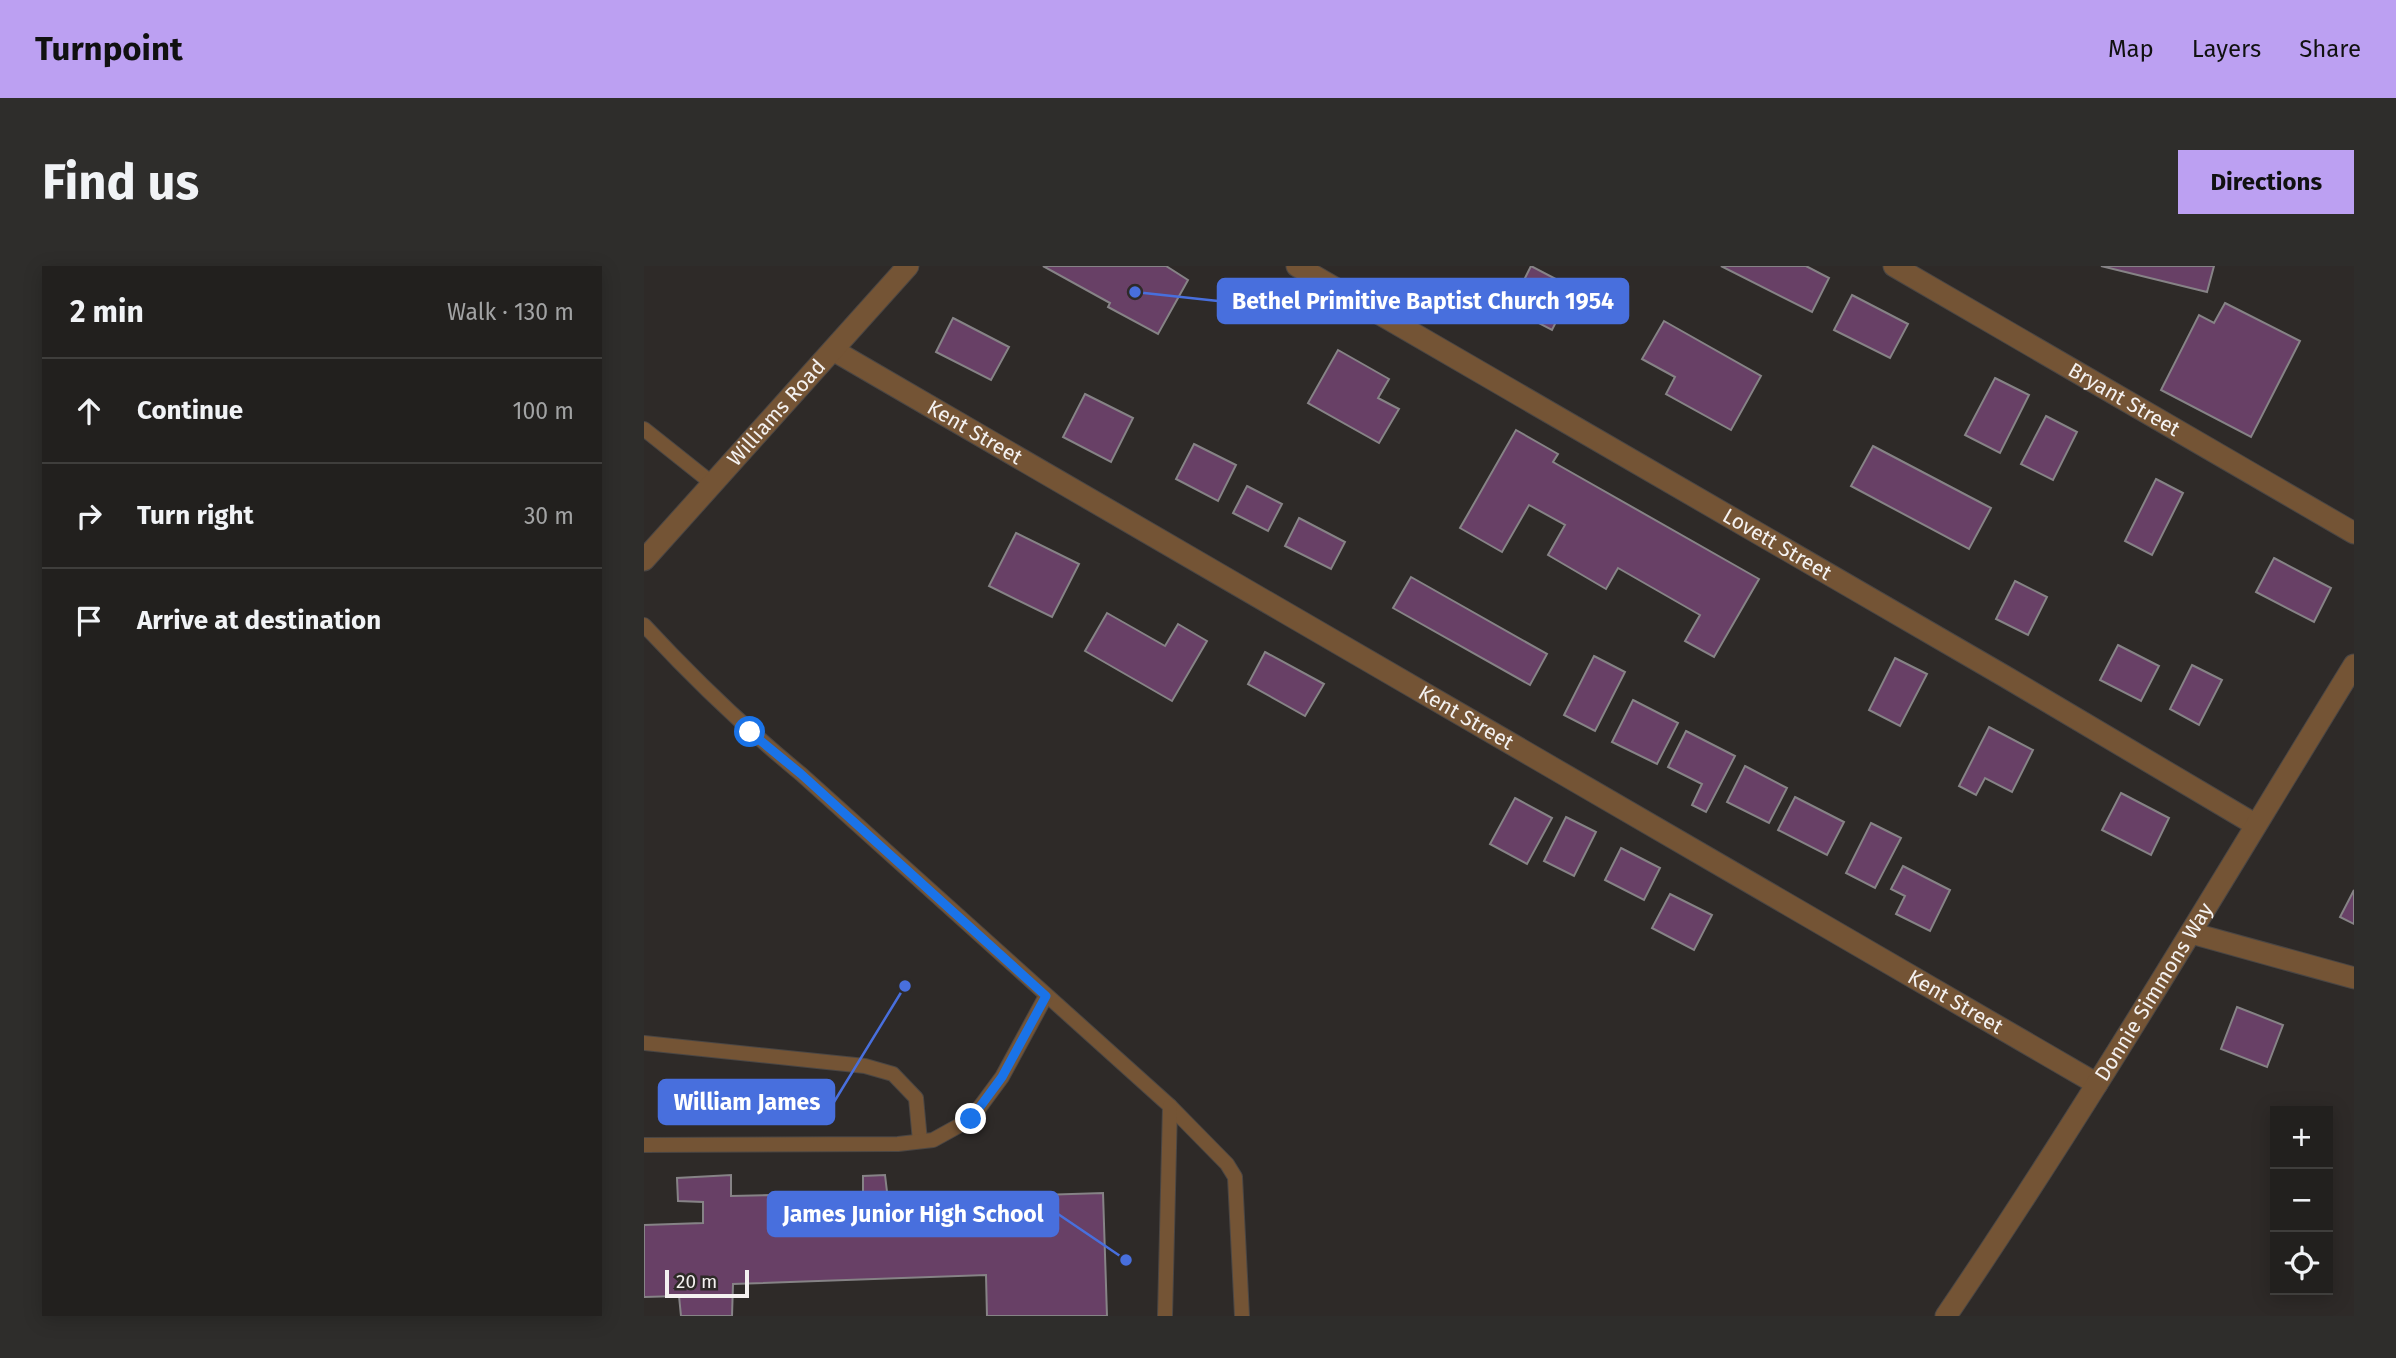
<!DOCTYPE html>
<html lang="en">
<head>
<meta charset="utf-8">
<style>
  body { margin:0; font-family:"Fira Sans",sans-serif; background:#2e2d2b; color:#f1f3f6 }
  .controls { position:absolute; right:21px; bottom:21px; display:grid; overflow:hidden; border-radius:0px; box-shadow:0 4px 18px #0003 }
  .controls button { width:63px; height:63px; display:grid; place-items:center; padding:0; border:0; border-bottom:2px solid #3f3e3c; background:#22201e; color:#f1f3f6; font:35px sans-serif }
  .scale { position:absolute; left:21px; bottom:18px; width:84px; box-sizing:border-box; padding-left:7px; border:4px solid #f4f1f0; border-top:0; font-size:19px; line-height:24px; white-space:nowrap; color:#f4f1f0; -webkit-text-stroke:5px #2e2a28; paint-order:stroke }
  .stop { position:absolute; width:21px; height:21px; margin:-16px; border:5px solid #1a73e8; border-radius:50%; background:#fff }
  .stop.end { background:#1a73e8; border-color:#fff; box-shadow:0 2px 7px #0008 }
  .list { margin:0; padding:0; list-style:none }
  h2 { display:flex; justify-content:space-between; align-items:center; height:91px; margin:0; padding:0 28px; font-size:30px }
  h2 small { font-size:23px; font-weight:400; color:#a2a3a4 }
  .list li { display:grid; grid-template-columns:46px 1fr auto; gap:21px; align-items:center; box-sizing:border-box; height:105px; padding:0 28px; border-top:2px solid #3f3e3c }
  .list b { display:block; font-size:26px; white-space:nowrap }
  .list em { font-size:23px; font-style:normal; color:#a2a3a4 }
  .icon { flex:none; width:38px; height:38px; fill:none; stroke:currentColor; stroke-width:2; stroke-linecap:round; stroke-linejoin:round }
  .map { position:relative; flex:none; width:1710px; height:1050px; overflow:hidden; border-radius:0px }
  header { display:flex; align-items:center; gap:42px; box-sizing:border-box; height:98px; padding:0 35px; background:#bca0f2; color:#111 }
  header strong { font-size:33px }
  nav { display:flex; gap:38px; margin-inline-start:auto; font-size:24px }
  .intro { display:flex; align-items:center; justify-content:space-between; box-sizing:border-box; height:168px; padding:0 42px }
  h1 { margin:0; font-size:49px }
  .button { padding:18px 32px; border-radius:0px; background:#bca0f2; color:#111; font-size:24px; font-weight:700 }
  main { display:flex; gap:42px; padding:0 42px }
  aside { flex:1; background:#22201e; border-radius:0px; box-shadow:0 4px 18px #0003 }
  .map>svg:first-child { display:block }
  .building { fill:#684066; stroke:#868386; stroke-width:2 }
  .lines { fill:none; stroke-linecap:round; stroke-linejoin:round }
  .service-casing { stroke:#4a4644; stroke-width:16 }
  .minor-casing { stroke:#4a4644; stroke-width:23 }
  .service { stroke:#745435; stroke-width:14 }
  .minor { stroke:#745435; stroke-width:21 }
  .route { stroke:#1a73e8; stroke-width:9 }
  .labels { text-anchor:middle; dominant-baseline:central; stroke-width:5; stroke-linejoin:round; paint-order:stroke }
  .street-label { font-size:21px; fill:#f4f1f0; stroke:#2e2a28 }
  .leader { fill:none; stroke:#486fdd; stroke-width:2.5 }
  .callout-dot { fill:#486fdd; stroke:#2e2a28; stroke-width:2.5 }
  .callout { fill:#486fdd; stroke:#486fdd; stroke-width:2.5 }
  .callout-label { font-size:23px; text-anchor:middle; font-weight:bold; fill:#fff }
</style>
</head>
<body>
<header>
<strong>Turnpoint</strong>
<nav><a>Map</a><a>Layers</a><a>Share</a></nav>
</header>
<div class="intro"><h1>Find us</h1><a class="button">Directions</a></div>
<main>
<aside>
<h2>2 min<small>Walk · 130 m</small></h2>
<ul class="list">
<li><svg class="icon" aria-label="ahead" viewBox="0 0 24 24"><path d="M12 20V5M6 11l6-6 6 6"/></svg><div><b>Continue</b></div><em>100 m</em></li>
<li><svg class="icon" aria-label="right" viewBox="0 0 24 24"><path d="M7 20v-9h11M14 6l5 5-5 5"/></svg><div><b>Turn right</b></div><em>30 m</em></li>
<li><svg class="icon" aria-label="arrive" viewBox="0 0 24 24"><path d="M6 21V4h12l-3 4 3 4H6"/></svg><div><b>Arrive at destination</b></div></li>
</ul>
</aside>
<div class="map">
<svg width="1710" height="1050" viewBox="0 0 1710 1050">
  <rect width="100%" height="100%" fill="#2e2a28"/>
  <!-- building -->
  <g class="building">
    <polygon points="399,0 522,0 544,14 514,68 464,41 466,37"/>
    <polygon points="887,0 929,22 908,64 866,42"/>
    <polygon points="1077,0 1162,0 1185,12 1168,46"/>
    <polygon points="1457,0 1570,0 1563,26"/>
    <polygon points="1208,29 1264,58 1246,92 1190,64"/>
    <polygon points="1581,37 1656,75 1607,171 1517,124 1555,49 1570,57"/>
    <polygon points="309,52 365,81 347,114 292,86"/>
    <polygon points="1020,55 1117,110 1087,164 1022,128 1031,111 998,93"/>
    <polygon points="694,84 745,113 734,132 755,143 735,177 664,137"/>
    <polygon points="1351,112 1385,129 1356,187 1321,169"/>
    <polygon points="441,128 489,152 467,196 419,171"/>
    <polygon points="1402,150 1433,166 1409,214 1377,198"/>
    <polygon points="872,164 914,188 909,196 1115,313 1070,391 1041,375 1056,349 974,302 962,323 904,289 921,259 885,239 858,286 816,262"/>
    <polygon points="550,178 592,199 574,235 532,213"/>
    <polygon points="1229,180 1347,242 1325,283 1207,220"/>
    <polygon points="1512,213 1539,227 1508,289 1481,275"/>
    <polygon points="603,220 638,238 624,265 589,247"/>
    <polygon points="655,252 701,276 687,303 641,280"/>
    <polygon points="372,267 435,298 408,351 345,320"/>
    <polygon points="1630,292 1687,322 1670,356 1612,326"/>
    <polygon points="767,311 903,388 886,419 749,342"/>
    <polygon points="1371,315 1403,331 1384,369 1352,353"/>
    <polygon points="463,347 521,380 534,358 563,375 528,435 441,385"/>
    <polygon points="1474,379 1515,400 1497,435 1456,414"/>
    <polygon points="621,386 680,418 661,450 604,418"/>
    <polygon points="950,390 981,406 951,465 920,449"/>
    <polygon points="1251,392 1283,408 1256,460 1225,444"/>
    <polygon points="1548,399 1578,414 1555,459 1526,443"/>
    <polygon points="989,434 1034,457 1013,498 968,476"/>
    <polygon points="1345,461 1389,484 1368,526 1341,512 1332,529 1315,520"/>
    <polygon points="1042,465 1091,490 1062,546 1048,539 1058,518 1024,501"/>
    <polygon points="1101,500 1143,522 1125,557 1083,536"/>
    <polygon points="1477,527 1525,552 1507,589 1458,564"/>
    <polygon points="1151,531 1200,556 1183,589 1134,564"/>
    <polygon points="871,532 908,552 883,598 846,578"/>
    <polygon points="922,551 952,566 930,610 900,595"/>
    <polygon points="1227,557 1257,572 1231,622 1202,607"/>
    <polygon points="977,582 1016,602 1000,634 961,614"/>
    <polygon points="1259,600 1306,624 1286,665 1252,648 1261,630 1247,623"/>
    <polygon points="1710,624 1710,658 1696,651"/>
    <polygon points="1026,628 1068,649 1050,684 1008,662"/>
    <polygon points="1593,741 1639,759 1623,801 1577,783"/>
    <polygon points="87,909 87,930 127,929 130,938 219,932 219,910 241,909 244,934 459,927 463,1050 343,1050 342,1009 89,1018 88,1050 37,1050 35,1030 0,1031 0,959 59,957 59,936 34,935 33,912"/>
  </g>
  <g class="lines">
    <!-- service casing -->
    <g class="service-casing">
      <g id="service">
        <polyline points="0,163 69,218"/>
        <path d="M 0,359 C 49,412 101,462 157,508 L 526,840 L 583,898 L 591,911 L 598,1050"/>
        <polyline points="0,777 221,800 249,808 272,832 276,875"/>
        <polyline points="0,879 254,878 289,874 327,853 358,811 402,730"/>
        <polyline points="521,1050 526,840"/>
      </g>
    </g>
    <!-- minor casing -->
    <g class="minor-casing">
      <g id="minor">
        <path id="s1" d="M 653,0 L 1362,411 L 1612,559"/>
        <path id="s2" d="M 1250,0 L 1710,267"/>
        <path id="s3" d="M 189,84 L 1453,818"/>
        <path id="s4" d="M 0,294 L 264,0"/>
        <polyline points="1547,667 1710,712"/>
        <path id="s5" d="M 1302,1050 C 1446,838 1576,617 1710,399"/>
      </g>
    </g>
    <!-- service -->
    <use href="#service" class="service"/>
    <!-- minor -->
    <use href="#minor" class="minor"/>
  </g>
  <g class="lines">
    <!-- route -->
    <polyline class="route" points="106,466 157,508 402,730 358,811 327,853"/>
  </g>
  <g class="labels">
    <!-- street labels -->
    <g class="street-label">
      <text stroke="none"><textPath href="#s2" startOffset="266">Bryant Street</textPath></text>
      <text stroke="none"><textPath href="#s4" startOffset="198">Williams Road</textPath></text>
      <text stroke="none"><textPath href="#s3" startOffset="164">Kent Street</textPath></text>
      <text stroke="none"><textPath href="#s1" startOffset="555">Lovett Street</textPath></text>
      <text stroke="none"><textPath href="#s3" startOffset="732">Kent Street</textPath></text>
      <text stroke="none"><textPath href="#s5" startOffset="385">Donnie Simmons Way</textPath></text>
      <text stroke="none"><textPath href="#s3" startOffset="1298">Kent Street</textPath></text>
    </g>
  </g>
  <!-- callouts -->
  <path class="leader" d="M491 26L574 35M261 720L190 836M482 994L414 948"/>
  <g class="callout-dot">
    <circle cx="491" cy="26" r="7"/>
    <circle cx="261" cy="720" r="7"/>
    <circle cx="482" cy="994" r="7"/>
  </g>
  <g class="callout">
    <rect x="574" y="13" width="410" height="44" rx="7"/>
    <rect x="15" y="814" width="175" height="44" rx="7"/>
    <rect x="124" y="926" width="290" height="44" rx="7"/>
  </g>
  <g class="callout-label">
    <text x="779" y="43">Bethel Primitive Baptist Church 1954</text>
    <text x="103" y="844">William James</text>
    <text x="269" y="956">James Junior High School</text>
  </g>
</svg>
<div class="controls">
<button>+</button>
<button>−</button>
<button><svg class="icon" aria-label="locate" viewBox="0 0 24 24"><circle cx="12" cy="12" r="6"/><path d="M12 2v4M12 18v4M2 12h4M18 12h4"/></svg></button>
</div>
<div class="scale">20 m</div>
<div class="stop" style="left:106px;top:466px"></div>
<div class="stop end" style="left:327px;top:853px"></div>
</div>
</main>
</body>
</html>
